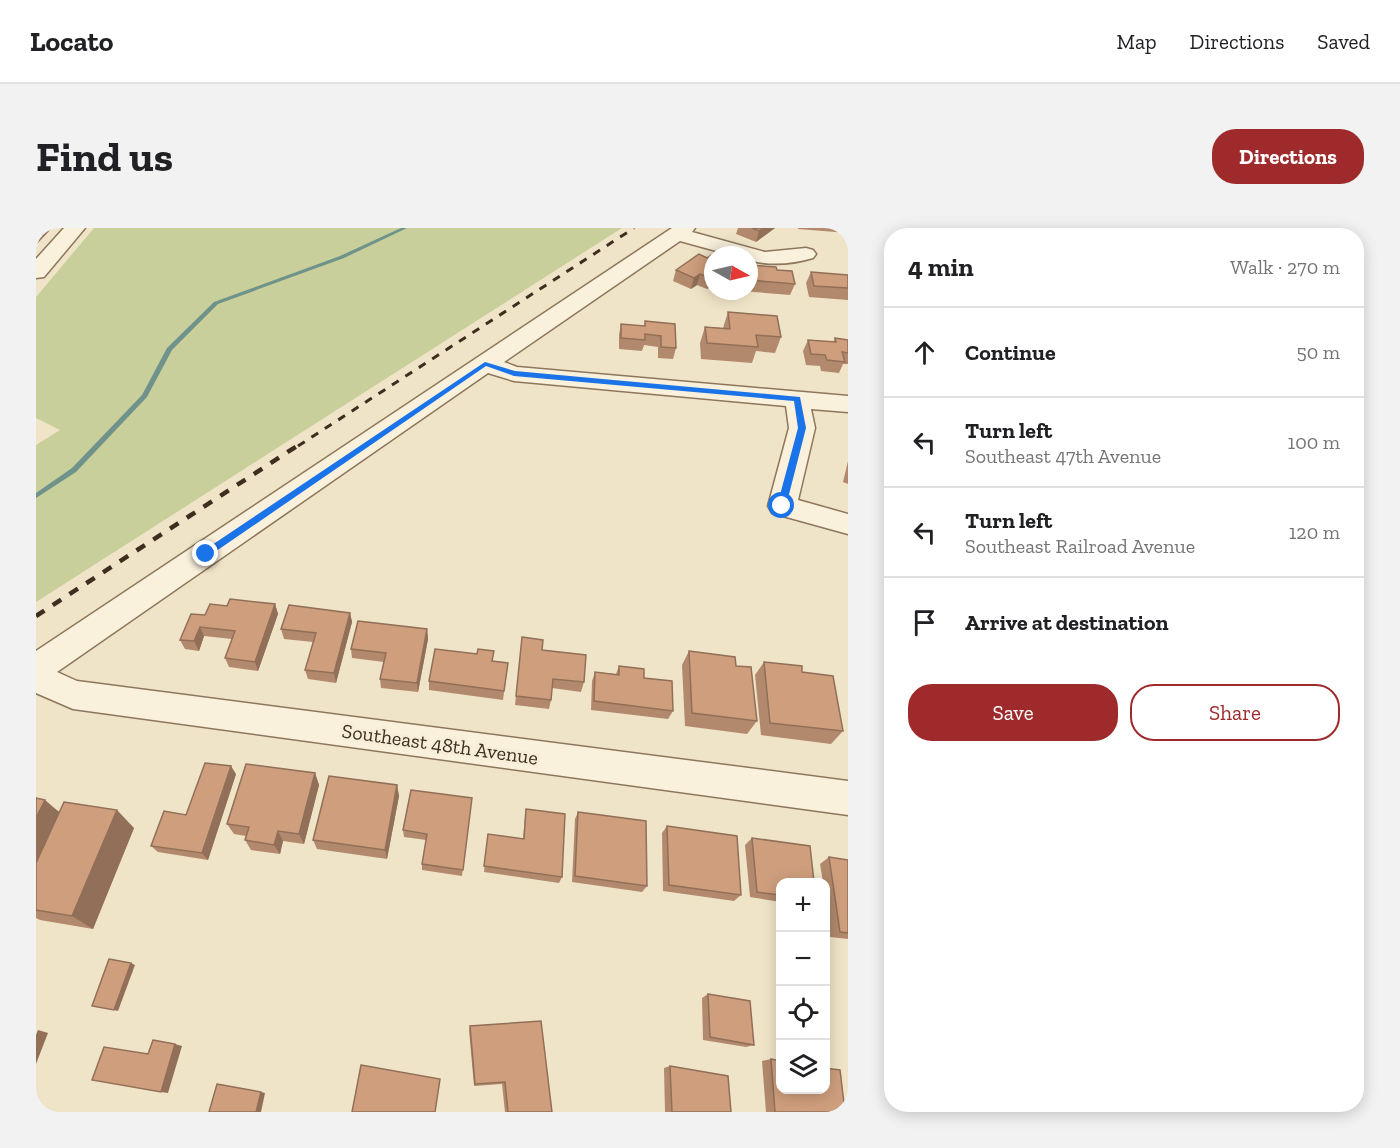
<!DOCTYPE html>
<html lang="en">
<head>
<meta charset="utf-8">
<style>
  body { margin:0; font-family:"Zilla Slab",serif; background:#f2f2f2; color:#202124 }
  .controls { position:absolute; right:18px; bottom:18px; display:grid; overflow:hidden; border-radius:12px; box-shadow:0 3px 15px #0003 }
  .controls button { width:54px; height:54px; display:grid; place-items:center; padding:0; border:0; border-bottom:2px solid #e0e0e0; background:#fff; color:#202124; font:30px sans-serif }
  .compass { position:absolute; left:668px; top:18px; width:54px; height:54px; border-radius:50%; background:#fff; box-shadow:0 3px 15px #0003; rotate:98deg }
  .stop { position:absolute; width:18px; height:18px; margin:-14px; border:4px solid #1a73e8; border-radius:50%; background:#fff }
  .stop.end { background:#1a73e8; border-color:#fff; box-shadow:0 2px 6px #0008 }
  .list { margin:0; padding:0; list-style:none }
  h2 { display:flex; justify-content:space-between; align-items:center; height:78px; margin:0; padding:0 24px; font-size:26px }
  h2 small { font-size:20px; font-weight:400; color:#757577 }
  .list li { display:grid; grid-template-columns:39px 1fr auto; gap:18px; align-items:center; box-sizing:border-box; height:90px; padding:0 24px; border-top:2px solid #e0e0e0 }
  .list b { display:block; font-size:22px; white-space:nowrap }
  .list p { margin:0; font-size:20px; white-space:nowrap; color:#757577 }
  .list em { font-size:20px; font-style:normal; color:#757577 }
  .actions { display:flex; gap:12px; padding:18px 24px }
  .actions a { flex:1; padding:14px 0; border:2px solid #9e2a2b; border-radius:24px; text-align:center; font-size:21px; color:#9e2a2b }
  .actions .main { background:#9e2a2b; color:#fff }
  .icon { flex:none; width:33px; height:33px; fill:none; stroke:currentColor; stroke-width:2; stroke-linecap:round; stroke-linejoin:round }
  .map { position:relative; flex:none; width:812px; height:884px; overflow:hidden; border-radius:24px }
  header { display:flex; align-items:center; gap:36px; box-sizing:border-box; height:84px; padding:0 30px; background:#fff; border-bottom:2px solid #e0e0e0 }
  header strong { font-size:28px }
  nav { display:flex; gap:33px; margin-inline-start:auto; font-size:21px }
  .intro { display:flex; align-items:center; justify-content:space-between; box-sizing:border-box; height:144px; padding:0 36px }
  h1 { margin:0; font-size:42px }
  .button { padding:15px 27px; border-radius:24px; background:#9e2a2b; color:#fff; font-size:21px; font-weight:700 }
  main { display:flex; gap:36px; padding:0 36px }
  aside { flex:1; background:#fff; border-radius:24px; box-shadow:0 3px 15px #0003 }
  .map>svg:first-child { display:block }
  .green { fill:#c9cf9b }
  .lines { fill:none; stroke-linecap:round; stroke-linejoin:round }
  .stream { fill:#6f938a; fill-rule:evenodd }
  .minor-casing { stroke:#8d765c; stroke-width:3 }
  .minor { fill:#faf1dc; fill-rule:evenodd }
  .rail-far1 { stroke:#3d2e20; stroke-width:3; stroke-dasharray:8 8; stroke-linecap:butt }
  .rail { stroke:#3d2e20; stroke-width:4.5; stroke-dasharray:10 10; stroke-linecap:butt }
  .wall { fill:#b2896c }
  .shaded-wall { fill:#916f58 }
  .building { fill:#cf9f7d; stroke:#916f58; stroke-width:1.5 }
  .route { fill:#1a73e8 }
  .labels { text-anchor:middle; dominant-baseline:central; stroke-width:6; stroke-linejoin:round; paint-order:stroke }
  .street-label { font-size:20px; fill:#3d2e20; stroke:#f7eed8 }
</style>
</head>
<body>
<header>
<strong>Locato</strong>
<nav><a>Map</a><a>Directions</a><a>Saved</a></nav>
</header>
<div class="intro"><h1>Find us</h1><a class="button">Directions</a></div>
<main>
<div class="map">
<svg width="812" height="884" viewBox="0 0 812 884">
  <rect width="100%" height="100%" fill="#f0e4c8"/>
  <!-- green -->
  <polygon class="green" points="58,0 586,0 0,374 0,217 24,202 0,190 0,69"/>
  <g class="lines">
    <!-- stream -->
    <polygon class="stream" points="365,0 371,0 308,30 182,76 136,122 111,169 40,244 0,270 0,265 36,240 106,167 131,120 178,74 304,28"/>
    <!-- minor casing -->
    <g class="minor-casing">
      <g id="minor">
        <polygon points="28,0 49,0 8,49 0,50 0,31"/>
        <path d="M 636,0 L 659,0 L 656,4 L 729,24 L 770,20 L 777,22 L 780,26 L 777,30 C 757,36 733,38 713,32 L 713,27 L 695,27 L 644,13 L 468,134 L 481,139 L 812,168 L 812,184 L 775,181 L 779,200 L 762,272 L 812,286 L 812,306 L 736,285 L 732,278 L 753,200 L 750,178 L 478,153 L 452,145 L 21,444 L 41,453 L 812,553 L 812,587 L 37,481 L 0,465 L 0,423 Z"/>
      </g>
    </g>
    <!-- minor -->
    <use href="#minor" class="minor"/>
    <!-- rail-far1 -->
    <polyline class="rail-far1" points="262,218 598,0"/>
    <!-- rail -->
    <polyline class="rail" points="0,388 264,216"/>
  </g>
  <!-- wall -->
  <g class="wall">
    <polygon points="702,0 739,0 720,14 700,6"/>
    <polygon points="762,0 812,0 812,5 762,1"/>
    <polygon points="677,27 677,57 671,61 661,57 655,61 637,53 640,42"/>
    <polygon points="713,37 741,42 759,56 754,67 706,63 713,63"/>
    <polygon points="775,44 812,47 812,72 773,69 770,55"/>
    <polygon points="692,84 745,109 739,125 720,123 716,135 665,131 664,115 669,99 687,100"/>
    <polygon points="609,93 640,120 637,131 622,130 622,119 608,117 606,123 583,121 583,107 585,96 608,98"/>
    <polygon points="799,110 812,112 812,136 807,136 803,145 785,143 784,138 770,137 767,123 772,112 797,114"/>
    <polygon points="812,233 812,256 807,254"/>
    <polygon points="239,376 242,386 222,443 193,439 189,430 196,411 168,408 163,423 149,421 144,412 169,387 191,378"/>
    <polygon points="314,385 316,394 300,455 272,451 269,442 277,414 248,411 245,401"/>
    <polygon points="391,401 392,411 382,464 345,460 344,451 348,434 316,430 315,421"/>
    <polygon points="486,409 506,422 548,454 545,464 516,460 515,472 513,481 479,477"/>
    <polygon points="653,423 700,438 721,493 711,506 649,498 646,437"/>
    <polygon points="456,433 472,435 467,472 393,462 393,453"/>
    <polygon points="728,434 766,444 807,503 795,516 725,507 719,447"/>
    <polygon points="583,438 608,450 637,483 632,491 555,482 556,453 559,444 580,446"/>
    <polygon points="279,545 283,557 268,616 247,613 244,626 215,622 209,612 210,608 198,606 191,596"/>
    <polygon points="200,546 172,632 122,624 115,618 150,587"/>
    <polygon points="361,557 363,568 351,631 281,621 277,612"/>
    <polygon points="0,570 24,584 98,600 57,701 4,692 0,690"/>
    <polygon points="436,570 426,648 386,642 386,636 390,612 368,609 367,602"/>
    <polygon points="490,581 526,649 523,655 448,644 452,606 487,611 489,588"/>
    <polygon points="542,584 611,658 606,664 536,654 539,591"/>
    <polygon points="631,598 705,667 698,673 627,663 626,605"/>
    <polygon points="716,610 744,654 744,674 714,669 709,617"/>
    <polygon points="793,629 812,632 812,711 794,709 789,673 789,654 787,654 784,636"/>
    <polygon points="672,766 718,817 710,819 667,812 666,770"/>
    <polygon points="434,798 516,884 469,884 466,856 438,858 433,802"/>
    <polygon points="735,831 809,884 730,884 726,833"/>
    <polygon points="634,838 695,884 629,884 628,840"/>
  </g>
  <!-- shaded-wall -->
  <g class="shaded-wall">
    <polygon points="0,0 16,0 0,17"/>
    <polygon points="728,0 739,0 720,14 723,3"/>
    <polygon points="664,46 661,57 655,61 658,50"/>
    <polygon points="677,49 677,57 671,61 674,50"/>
    <polygon points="239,376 242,386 222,443 219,434"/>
    <polygon points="314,385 316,394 300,455 298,445"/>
    <polygon points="164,399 168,408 163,423 158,413"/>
    <polygon points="391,401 392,411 382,464 381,455"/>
    <polygon points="195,538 200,546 172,632 166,625"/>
    <polygon points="279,545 283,557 268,616 263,606"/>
    <polygon points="361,557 363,568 351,631 349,622"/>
    <polygon points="9,572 30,590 0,655 0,590"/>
    <polygon points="81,582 98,600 57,701 36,688"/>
    <polygon points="242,603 247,613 244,626 238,617"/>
    <polygon points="95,735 99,737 82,783 78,782"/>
    <polygon points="2,802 12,805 0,836 0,807"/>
    <polygon points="139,816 146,818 132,865 125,864"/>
    <polygon points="225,864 229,865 225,884 220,884"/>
  </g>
  <!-- building -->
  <g class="building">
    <polygon points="716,0 728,0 723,3"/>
    <polygon points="678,25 683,27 677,27 677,49 674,50 664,46 658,50 640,42 663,26 671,30"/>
    <polygon points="713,37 740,39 741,42 756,43 759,56 713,52"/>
    <polygon points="775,44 812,47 812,60 778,58"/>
    <polygon points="692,84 741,88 745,109 720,107 722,119 671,115 669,99 694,101"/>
    <polygon points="609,93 639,96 640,120 625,119 625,108 609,106 609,112 585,110 585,96 609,98"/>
    <polygon points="799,110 812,112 812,125 806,124 809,134 791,132 789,127 775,126 772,112 800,114"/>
    <polygon points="194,371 239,376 219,434 189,430 199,403 164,399 158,413 144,412 155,386 169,387 174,376 191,378"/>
    <polygon points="253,377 314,385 298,445 269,442 280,405 245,401"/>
    <polygon points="322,393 391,401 381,455 344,451 350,425 315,421"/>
    <polygon points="486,409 507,412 506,422 550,427 548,454 517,451 515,472 480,468"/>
    <polygon points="399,421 441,426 442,421 458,423 456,433 472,435 468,463 393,453"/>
    <polygon points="653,423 699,429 700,438 715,439 721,493 656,485"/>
    <polygon points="728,434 766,438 766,444 797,448 807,503 734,495"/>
    <polygon points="583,438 608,441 608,450 636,453 637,483 558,473 559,444 583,447"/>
    <polygon points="169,535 195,538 166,625 115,618 128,583 150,587"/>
    <polygon points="210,536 279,545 263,606 242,603 238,617 209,612 213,599 191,596"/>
    <polygon points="293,548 361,557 349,622 277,612"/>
    <polygon points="375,562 436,570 427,642 386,636 391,606 367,602"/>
    <polygon points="0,570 9,572 0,590"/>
    <polygon points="28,574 81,582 36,688 0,682 0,635"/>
    <polygon points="490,581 529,586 526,649 448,638 452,606 488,611"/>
    <polygon points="542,584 610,593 611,658 539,648"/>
    <polygon points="631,598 701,608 705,667 633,657"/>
    <polygon points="716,610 774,618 778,654 744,654 744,667 721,664"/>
    <polygon points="793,629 812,632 812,705 804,704"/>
    <polygon points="73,731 95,735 78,782 56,778"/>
    <polygon points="672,766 714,773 718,817 674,809"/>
    <polygon points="505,793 516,884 472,884 469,854 439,856 434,798"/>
    <polygon points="117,812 139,816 125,864 56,852 68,819 112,826"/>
    <polygon points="735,831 744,833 744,861 789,861 789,840 804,842 809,884 739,884"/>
    <polygon points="325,837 404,851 399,884 316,884"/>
    <polygon points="634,838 692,848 695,884 636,884"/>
    <polygon points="181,856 225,864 220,884 173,884"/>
  </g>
  <!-- route -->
  <polygon class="route" points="449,134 479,143 764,169 770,200 750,278 746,281 741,278 762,200 758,173 478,148 450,138 173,328 167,328 167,323"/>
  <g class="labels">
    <!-- street labels -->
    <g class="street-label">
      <text transform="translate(404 516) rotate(8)">Southeast 48th Avenue</text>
    </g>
  </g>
</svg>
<div class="controls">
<button>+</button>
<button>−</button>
<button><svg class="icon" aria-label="locate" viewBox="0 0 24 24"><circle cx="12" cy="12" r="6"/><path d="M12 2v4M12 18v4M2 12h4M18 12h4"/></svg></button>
<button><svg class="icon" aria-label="layers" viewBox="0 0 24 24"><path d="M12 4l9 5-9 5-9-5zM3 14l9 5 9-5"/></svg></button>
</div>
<svg class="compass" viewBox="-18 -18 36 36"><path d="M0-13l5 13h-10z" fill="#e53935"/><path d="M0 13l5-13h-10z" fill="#757577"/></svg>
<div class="stop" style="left:746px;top:278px"></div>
<div class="stop end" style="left:170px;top:326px"></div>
</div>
<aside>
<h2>4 min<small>Walk · 270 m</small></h2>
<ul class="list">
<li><svg class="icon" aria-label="ahead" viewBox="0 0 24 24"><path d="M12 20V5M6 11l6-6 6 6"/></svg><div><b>Continue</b></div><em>50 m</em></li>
<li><svg class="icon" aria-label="left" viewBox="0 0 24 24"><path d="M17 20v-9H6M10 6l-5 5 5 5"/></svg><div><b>Turn left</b><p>Southeast 47th Avenue</p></div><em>100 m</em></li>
<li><svg class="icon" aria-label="left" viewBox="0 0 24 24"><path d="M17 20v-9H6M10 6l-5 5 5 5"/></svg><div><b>Turn left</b><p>Southeast Railroad Avenue</p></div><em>120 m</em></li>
<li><svg class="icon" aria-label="arrive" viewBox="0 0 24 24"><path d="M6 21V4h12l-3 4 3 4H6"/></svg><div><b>Arrive at destination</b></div></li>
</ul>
<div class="actions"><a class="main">Save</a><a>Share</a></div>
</aside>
</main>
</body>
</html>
